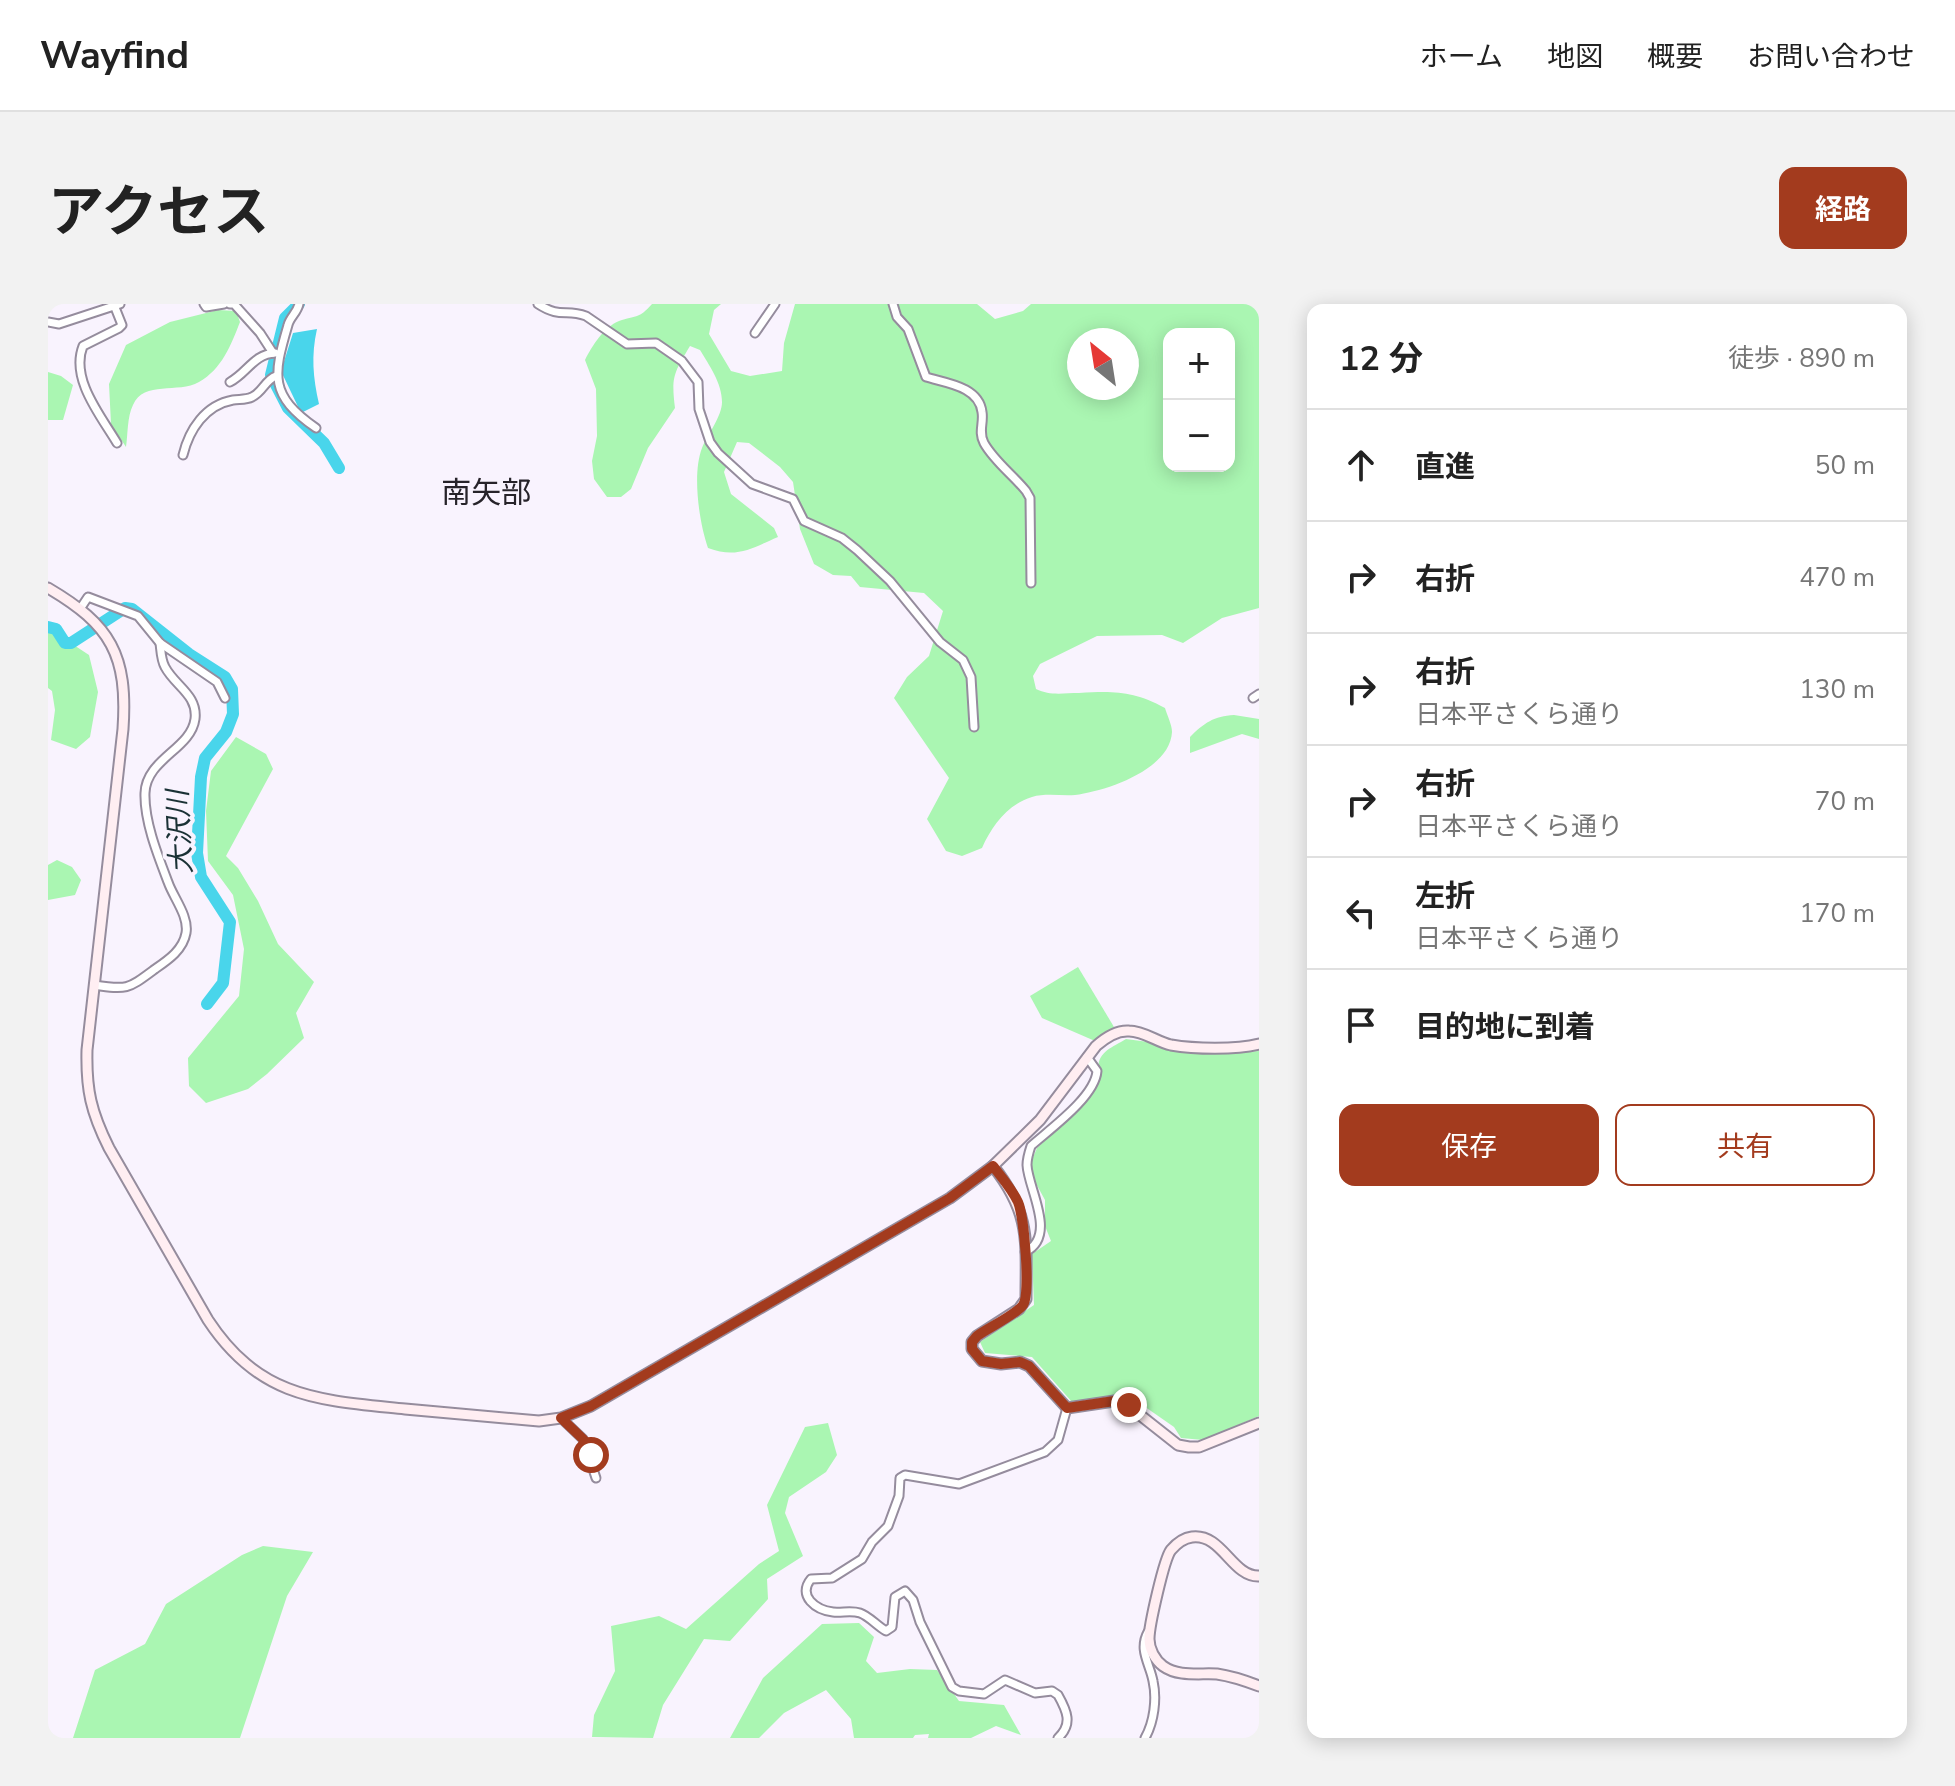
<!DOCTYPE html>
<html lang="ja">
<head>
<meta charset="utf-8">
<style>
  body { margin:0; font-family:"Nunito Sans","Noto Sans JP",sans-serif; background:#f2f2f2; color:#222 }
  .controls { position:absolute; right:24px; top:24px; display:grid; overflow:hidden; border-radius:16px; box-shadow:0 4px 20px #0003 }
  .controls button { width:72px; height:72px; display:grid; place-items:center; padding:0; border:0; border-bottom:2px solid #e0e0e0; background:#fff; color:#222; font:40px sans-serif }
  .compass { position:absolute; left:1019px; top:24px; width:72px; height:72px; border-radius:50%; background:#fff; box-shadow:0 4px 20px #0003; rotate:330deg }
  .stop { position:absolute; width:24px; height:24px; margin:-18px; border:6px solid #a33b1e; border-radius:50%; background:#fff }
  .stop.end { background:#a33b1e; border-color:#fff; box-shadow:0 2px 8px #0008 }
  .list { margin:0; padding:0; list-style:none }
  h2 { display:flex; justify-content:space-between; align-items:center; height:104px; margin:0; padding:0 32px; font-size:34px }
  h2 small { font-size:26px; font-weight:400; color:#767676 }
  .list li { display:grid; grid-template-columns:52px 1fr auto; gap:24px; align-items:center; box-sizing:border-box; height:112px; padding:0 32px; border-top:2px solid #e0e0e0 }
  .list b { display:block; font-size:30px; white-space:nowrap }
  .list p { margin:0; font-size:26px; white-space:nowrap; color:#767676 }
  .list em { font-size:26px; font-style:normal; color:#767676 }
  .actions { display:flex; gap:16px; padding:24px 32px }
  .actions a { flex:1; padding:18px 0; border:2px solid #a33b1e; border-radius:16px; text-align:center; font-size:28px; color:#a33b1e }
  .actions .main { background:#a33b1e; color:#fff }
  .icon { flex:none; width:44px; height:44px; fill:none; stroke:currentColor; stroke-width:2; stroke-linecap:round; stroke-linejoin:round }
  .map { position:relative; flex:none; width:1211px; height:1434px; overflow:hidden; border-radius:16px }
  header { display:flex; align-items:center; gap:48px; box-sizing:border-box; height:112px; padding:0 40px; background:#fff; border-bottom:2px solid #e0e0e0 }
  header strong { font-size:38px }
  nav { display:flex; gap:44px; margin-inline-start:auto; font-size:28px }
  .intro { display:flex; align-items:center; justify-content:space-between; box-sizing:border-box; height:192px; padding:0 48px }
  h1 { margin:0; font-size:56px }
  .button { padding:20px 36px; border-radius:16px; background:#a33b1e; color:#fff; font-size:28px; font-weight:700 }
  main { display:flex; gap:48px; padding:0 48px }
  aside { flex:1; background:#fff; border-radius:16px; box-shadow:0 4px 20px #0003 }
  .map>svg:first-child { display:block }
  .green { fill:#aaf6b2; fill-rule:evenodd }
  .water { fill:#49d5eb }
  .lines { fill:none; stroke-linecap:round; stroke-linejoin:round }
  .river { stroke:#49d5eb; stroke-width:12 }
  .street-casing { stroke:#958c9d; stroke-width:11 }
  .secondary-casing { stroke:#958c9d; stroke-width:13 }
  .street { stroke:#fff; stroke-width:7 }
  .secondary { stroke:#ffeef2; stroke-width:9 }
  .route { stroke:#a33b1e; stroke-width:10 }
  .labels { text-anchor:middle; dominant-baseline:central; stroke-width:8; stroke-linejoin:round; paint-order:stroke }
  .water-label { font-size:28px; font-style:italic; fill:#1a3135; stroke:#f9f3fe }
  .quarter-label { font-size:30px; fill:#27232a; stroke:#f9f3fe }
</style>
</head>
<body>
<header>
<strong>Wayfind</strong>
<nav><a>ホーム</a><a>地図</a><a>概要</a><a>お問い合わせ</a></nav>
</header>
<div class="intro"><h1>アクセス</h1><a class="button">経路</a></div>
<main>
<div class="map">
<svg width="1211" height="1434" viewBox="0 0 1211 1434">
  <rect width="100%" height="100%" fill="#f9f3fe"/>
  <!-- green -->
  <g class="green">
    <path d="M 604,0 L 673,0 L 666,6 L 661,30 L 683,67 L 702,72 L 734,67 L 736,39 L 747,0 L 929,0 L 947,15 L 975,7 L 983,0 L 1211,0 L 1211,304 L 1174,314 L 1135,339 L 1114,331 L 1049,332 L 992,360 L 985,372 L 988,385 C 1002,392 1015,389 1031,389 C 1067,387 1085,387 1117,404 C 1119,411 1124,421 1124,428 C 1122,466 1058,487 1027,491 C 1013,492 997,489 984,493 C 959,501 944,522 934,544 L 914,552 L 898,547 L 879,515 L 901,474 L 846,394 L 859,373 L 881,352 L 895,307 L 876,289 L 812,283 L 803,272 L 785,271 L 766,260 L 752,225 L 745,178 L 732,163 L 701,139 L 689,138 L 676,168 L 683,190 L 726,224 L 730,233 C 704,244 689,255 660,244 C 651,218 644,170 654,144 C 660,130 674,112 674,98 C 674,79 661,61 652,46 L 642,42 C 626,69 623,72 627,104 L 600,144 L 583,185 L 573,193 L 559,193 L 546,175 L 544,157 L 549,132 L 548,85 L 537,56 C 544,42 556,23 571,17 C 588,11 591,15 604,0 ZM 1121,30 L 1181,30 L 1181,162 L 1121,162 ZM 1031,36 L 1079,36 L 1079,84 L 1031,84 Z"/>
    <path d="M 170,6 L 188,7 L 192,18 C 183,41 174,65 151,78 C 130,90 96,76 85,101 C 79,113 80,130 78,143 L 63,120 L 61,80 L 78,41 L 122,18 Z"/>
    <polygon points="0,68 13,72 25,81 15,116 0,116"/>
    <polygon points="0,324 41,351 50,388 42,433 28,445 3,436 7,406 4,387 0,384"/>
    <path d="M 1186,411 L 1211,415 L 1211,435 L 1194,430 L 1142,449 L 1142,433 C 1156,419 1166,412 1186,411 Z"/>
    <polygon points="188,433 218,450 225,465 178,552 190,564 210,597 230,640 266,678 248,709 256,734 219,770 200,785 158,799 141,782 140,754 191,692 196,645 185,591 160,557 158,507 163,467"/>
    <polygon points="9,556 24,563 33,576 27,591 0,596 0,561"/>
    <polygon points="1030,663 1066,723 1047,737 994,714 982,692"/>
    <path d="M 1078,735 L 1182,749 L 1211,747 L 1211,1112 L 1155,1136 L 1133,1134 L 1126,1123 L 1080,1091 L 1024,1098 L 984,1053 L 937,1049 L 932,1038 L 986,1001 L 984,950 L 1003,937 L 997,922 L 997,896 L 980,865 L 989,844 L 1021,814 L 1051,769 C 1047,749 1063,744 1078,735 Z"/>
    <polygon points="780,1119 789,1151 778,1168 741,1193 737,1209 755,1252 719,1275 720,1295 682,1337 656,1335 615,1401 605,1434 544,1433 546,1411 567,1367 563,1322 611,1312 638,1325 711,1260 731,1247 719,1201 757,1123"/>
    <polygon points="215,1242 265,1248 239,1292 192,1434 25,1434 47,1366 97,1340 118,1300 194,1251"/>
    <polygon points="811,1319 826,1333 818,1357 829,1369 862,1365 889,1366 911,1397 956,1401 973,1431 948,1422 923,1434 880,1434 881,1430 867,1431 865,1434 806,1434 803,1415 778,1386 736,1409 711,1434 682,1434 715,1374 774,1320"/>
  </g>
  <!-- water -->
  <path class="water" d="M 269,25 C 263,52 265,73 271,100 L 253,109 L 233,67 L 245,29 Z"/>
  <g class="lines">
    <!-- river -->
    <g class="river">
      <polyline points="251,0 237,14 223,71 240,104 276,139 291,164"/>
      <polyline points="0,323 8,325 17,339 23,339 77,304 84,305 141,350 177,373 184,385 185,410 178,428 157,454 153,473 149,549 153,573 182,618 175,679 159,700"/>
    </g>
    <!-- street casing -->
    <g class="street-casing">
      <g id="street">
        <polyline points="156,0 158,3 176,0"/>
        <polyline points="182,0 186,0 212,29 225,49"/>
        <path d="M 251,0 C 249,9 242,13 240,21 C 225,72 221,91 268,124"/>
        <path d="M 490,0 C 513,15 518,4 538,12 L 579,40 L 608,39 L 634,57 L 650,78 L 651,105 L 662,138 L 670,149 L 704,180 L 745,195 L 756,217 L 794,234 L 809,246 L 842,277 L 892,338 L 915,356 L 923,373 L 926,423"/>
        <path d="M 845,0 L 849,13 L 860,25 L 878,73 C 897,79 931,82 934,108 C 936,119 930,128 936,139 C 946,157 965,171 978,187 L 982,194 L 983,279"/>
        <path d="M 66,1 L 74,21 L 71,24 L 35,42 C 22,75 53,112 69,139"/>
        <polyline points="0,18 11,20 72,0"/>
        <polyline points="707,29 727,0"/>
        <path d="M 182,78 C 199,69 206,50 227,49"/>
        <path d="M 135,151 C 141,126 157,101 185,96 C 191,95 198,96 204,93 C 215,88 217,76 228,72"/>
        <polyline points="32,305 40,293 90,312 112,339 169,378 177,394"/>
        <polyline points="1205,394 1211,390"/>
        <path d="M 46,681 C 80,686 80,685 107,665 C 120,656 135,646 138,629 C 141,612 125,593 120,578 C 110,552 96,517 97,489 C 98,455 143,445 147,415 C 150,391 127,382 117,363 C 113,356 113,347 112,339"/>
        <path d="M 977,948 C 1010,932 980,885 979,861 C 979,854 981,848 983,842 C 1002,825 1047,793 1049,767 L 1039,753"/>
        <polyline points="513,1114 535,1135 548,1174"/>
        <path d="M 1010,1434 C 1025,1420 1019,1407 1010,1391 L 1004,1387 L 987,1389 L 957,1376 L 936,1390 L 911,1387 L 904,1383 L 872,1318 L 865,1296 L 857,1287 L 847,1293 L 844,1323 L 838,1327 C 829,1322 821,1312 812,1309 C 803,1306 794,1309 785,1308 C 768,1306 749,1292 763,1275 L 784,1274 L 814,1255 L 824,1238 L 840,1222 L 851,1192 L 852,1174 L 857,1171 L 911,1180 L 997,1148 L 1010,1136 L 1019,1104"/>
        <path d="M 1097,1434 C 1106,1418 1109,1395 1105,1377 C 1102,1360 1090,1346 1100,1328"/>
      </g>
    </g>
    <!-- secondary casing -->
    <g class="secondary-casing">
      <g id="secondary">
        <path d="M 0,284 C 63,321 80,351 75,425 L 39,746 C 38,786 43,808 61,844 L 160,1016 C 212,1095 271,1096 357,1105 C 401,1109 446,1113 491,1117 L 513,1114 L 543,1102 L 902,894 L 945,862"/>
        <path d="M 1211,740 C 1188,746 1146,745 1123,741 C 1109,738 1096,727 1081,727 C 1068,726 1057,734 1048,742 L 992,816 L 945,862 C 983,910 978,937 978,995 L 971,1005 L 929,1032 L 924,1038 L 924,1045 L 934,1057 L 953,1060 L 972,1058 L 981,1062 L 1019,1104 L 1073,1096 L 1130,1141 L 1141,1143 L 1151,1143 L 1211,1119"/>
        <path d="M 1211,1272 C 1184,1273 1174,1229 1144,1233 C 1136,1234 1129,1239 1123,1246 C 1116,1255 1101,1322 1101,1335 C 1101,1345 1107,1356 1115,1362 C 1130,1373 1151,1369 1169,1370 C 1183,1372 1198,1377 1211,1382"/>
      </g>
    </g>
    <!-- street -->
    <use href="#street" class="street"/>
    <!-- secondary -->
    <use href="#secondary" class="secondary"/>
  </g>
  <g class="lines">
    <!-- route -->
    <path class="route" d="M 543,1151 L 535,1135 L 513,1114 L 543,1102 L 902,894 L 945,862 C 954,874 964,885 970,898 C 976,912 983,990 975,1001 C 969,1010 940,1024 929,1032 L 924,1038 L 924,1045 L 934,1057 L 953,1060 L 972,1058 L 981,1062 L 1019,1104 L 1073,1096 L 1081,1101"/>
  </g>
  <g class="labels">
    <!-- water labels -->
    <g class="water-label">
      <text transform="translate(132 528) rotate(-93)">大沢川</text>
    </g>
    <!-- quarter labels -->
    <g class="quarter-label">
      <text x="438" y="189">南矢部</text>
    </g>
  </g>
</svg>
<div class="controls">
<button>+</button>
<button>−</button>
</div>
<svg class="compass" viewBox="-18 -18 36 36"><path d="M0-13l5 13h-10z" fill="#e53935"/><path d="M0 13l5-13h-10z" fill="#767676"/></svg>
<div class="stop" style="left:543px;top:1151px"></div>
<div class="stop end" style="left:1081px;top:1101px"></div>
</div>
<aside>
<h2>12 分<small>徒歩 · 890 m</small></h2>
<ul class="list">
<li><svg class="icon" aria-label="ahead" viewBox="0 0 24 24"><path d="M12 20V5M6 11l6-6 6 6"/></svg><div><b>直進</b></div><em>50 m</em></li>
<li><svg class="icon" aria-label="right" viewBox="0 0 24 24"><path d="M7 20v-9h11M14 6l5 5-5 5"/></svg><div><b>右折</b></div><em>470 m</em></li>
<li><svg class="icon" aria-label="right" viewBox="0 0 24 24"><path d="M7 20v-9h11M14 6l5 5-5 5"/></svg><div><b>右折</b><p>日本平さくら通り</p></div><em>130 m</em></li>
<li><svg class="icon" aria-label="right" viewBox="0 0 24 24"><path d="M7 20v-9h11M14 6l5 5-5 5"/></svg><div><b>右折</b><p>日本平さくら通り</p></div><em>70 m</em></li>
<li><svg class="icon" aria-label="left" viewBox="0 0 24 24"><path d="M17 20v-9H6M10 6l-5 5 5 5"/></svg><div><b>左折</b><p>日本平さくら通り</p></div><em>170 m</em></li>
<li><svg class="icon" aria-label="arrive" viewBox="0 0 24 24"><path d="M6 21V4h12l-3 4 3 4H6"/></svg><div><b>目的地に到着</b></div></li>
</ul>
<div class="actions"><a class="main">保存</a><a>共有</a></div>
</aside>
</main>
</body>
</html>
